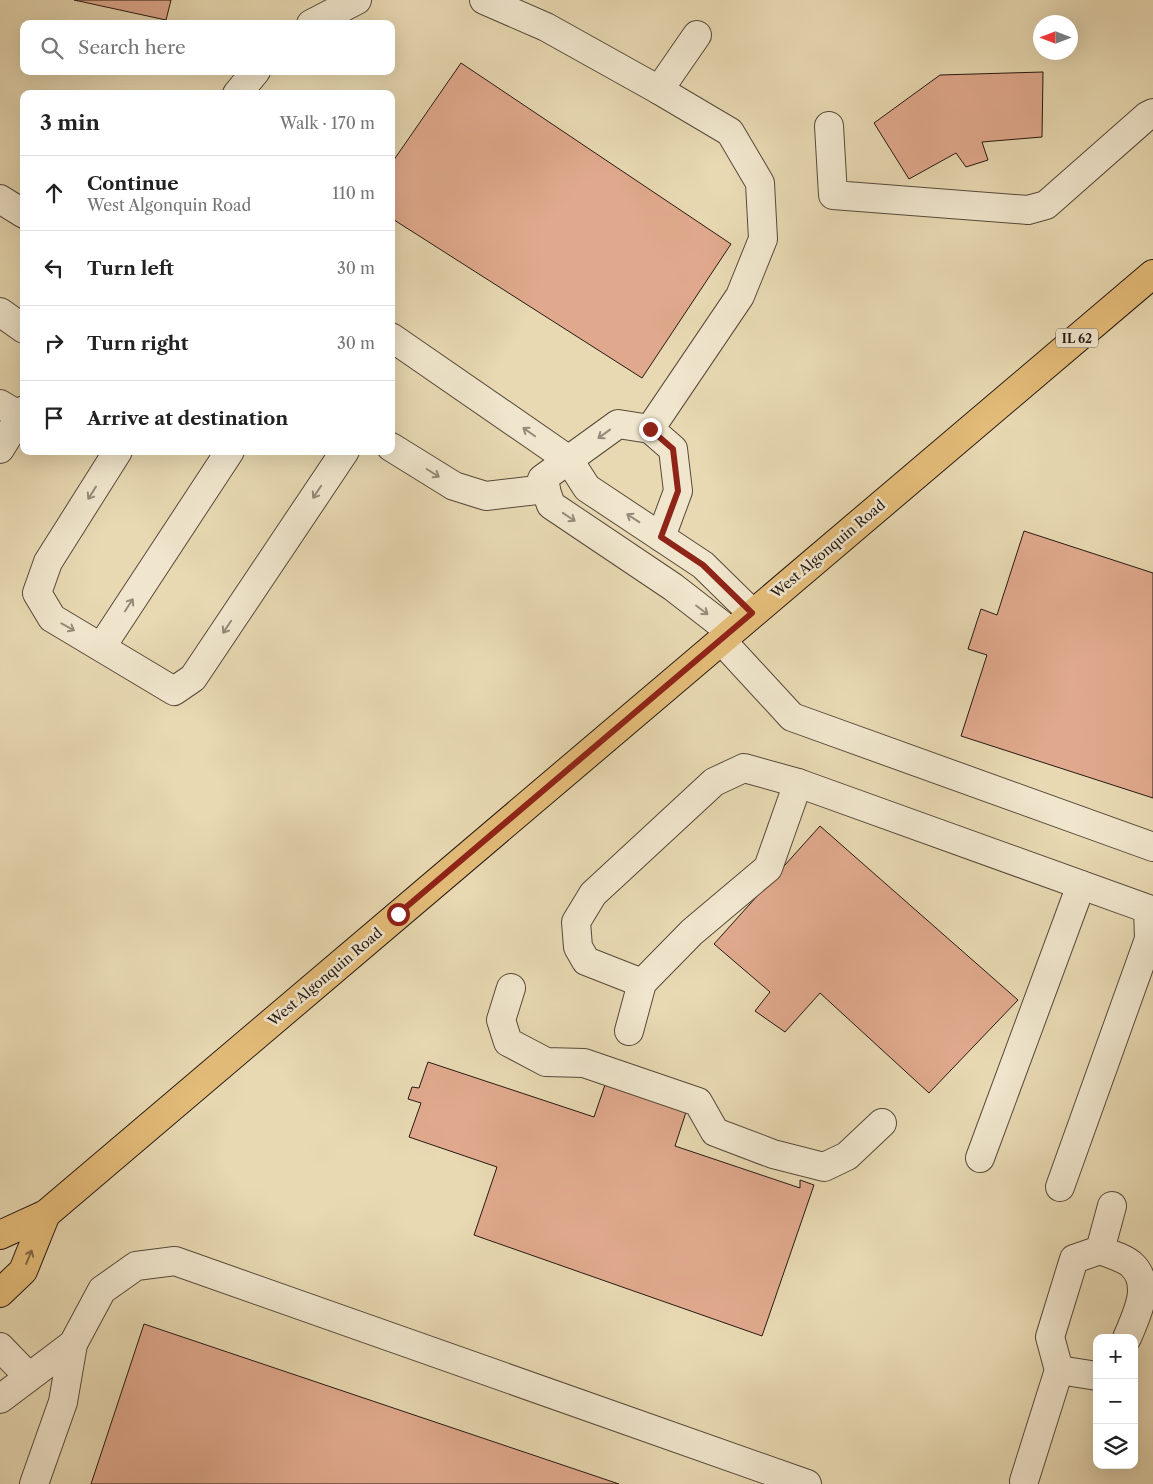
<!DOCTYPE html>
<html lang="en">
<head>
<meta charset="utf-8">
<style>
  body { margin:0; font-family:"Libre Caslon Text",serif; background:#f6f6f6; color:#222 }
  .controls { position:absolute; right:15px; bottom:15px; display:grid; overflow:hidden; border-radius:10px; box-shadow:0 5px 20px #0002 }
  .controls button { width:45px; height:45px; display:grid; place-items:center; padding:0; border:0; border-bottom:1px solid #e0e0e0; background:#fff; color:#222; font:25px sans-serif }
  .compass { position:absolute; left:1033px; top:15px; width:45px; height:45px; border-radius:50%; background:#fff; box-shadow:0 5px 20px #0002; rotate:270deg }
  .stop { position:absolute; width:15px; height:15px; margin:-11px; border:4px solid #8f2418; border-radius:50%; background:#fff }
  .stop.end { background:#8f2418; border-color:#fff; box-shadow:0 1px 5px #0008 }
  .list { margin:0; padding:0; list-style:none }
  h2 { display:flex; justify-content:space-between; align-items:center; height:65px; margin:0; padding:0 20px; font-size:21px }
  h2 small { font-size:16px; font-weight:400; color:#767676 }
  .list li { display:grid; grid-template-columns:32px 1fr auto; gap:15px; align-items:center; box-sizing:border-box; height:75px; padding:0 20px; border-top:1px solid #e0e0e0 }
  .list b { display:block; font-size:19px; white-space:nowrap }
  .list p { margin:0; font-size:16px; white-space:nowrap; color:#767676 }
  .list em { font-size:16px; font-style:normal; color:#767676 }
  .icon { flex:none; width:28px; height:28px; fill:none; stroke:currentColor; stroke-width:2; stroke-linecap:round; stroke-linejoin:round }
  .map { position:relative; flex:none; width:1153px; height:1484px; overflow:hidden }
  .search { position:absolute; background:#fff; box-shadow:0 5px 20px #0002; left:20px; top:20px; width:375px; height:55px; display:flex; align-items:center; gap:12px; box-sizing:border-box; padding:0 18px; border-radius:10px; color:#767676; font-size:19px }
  .panel { position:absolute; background:#fff; box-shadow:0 5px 20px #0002; left:20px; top:90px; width:375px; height:365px; border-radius:10px }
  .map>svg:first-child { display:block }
  .building { fill:#e0a98d; stroke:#261912 }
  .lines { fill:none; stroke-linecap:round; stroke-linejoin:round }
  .minor-casing { stroke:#56493a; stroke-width:30 }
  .major-casing { stroke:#261912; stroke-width:30 }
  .minor { stroke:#f0e6cd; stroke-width:28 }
  .major { stroke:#e4bc79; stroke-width:28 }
  .oneway { stroke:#958a79 }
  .oneway2 { stroke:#856a46 }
  .route { stroke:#8f2418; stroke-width:6 }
  .labels { text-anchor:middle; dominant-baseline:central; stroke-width:5; stroke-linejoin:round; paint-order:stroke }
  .shield { fill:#f0e6cd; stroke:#63564a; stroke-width:1 }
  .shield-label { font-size:12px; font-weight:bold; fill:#261912 }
  .street-label { font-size:14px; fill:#261912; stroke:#f0e6cd }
</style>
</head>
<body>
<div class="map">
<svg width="1153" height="1484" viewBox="0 0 1153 1484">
  <rect width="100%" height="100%" fill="#e8d9b2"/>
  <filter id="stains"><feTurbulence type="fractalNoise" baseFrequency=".004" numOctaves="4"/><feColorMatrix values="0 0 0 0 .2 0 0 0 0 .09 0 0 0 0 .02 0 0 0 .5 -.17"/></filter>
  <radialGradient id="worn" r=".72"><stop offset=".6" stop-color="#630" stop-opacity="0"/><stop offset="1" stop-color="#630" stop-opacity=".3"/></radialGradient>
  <!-- building -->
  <g class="building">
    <polygon points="74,0 171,0 166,20"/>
    <polygon points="461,63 731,244 642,378 391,218 391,164"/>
    <polygon points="1043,72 1042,137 982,142 988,160 966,167 956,153 909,179 874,123 940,75"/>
    <polygon points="1024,531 1153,573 1153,798 961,736 987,655 968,649 981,609 997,615"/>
    <polygon points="820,826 1018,1000 929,1093 820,993 785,1032 755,1011 770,992 714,944"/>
    <polygon points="428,1062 594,1117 607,1079 688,1106 675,1146 800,1188 800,1180 814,1185 762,1336 474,1235 497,1167 409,1137 421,1103 408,1099 412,1087 419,1088"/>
    <polygon points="144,1324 619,1484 91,1484"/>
  </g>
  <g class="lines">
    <!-- minor casing -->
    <g class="minor-casing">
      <g id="minor">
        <polyline points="484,0 546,27 659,90 697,35"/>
        <polyline points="311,24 357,0"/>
        <polyline points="237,94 256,71"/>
        <polyline points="829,126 833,195 1028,210 1046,205 1147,116 1153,113"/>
        <polyline points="0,199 24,214"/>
        <polyline points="0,312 24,329"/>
        <polyline points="391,337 569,460 587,488 703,565 752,613"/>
        <polyline points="0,404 20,416"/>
        <polyline points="650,429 740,296 763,239 760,183 730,132 659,90"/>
        <polyline points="391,447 454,486 486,496 546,489"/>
        <polyline points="0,449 24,410"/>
        <polyline points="118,451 48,562 37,593 52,618 174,691 193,678 345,451"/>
        <polyline points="661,537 678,491 673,449 650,429 618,424 542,479 551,505 673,587 731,632"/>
        <polyline points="721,640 792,717 1153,847"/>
        <polyline points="102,646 230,451"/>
        <polyline points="798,783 1148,909 1149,939 1060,1187"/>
        <polyline points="511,988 501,1020 508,1042 546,1062 584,1063 698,1102 715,1132 773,1154 824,1167 847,1156 882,1123"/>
        <polyline points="629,1031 642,983 692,932 768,868 798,783 744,768 714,782 593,894 576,922 578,947 586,961 642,983"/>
        <polyline points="980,1158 1081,885"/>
        <path d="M 1100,1250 C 1110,1254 1125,1258 1132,1265 C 1153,1285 1136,1316 1127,1338"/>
        <polyline points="0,1347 29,1377"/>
        <polyline points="1059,1370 1097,1376"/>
        <polyline points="0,1399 73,1344 102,1290 136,1266 175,1261 807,1484"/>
        <polyline points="1024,1481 1059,1370 1050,1337 1074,1259 1100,1250 1112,1206"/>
        <polyline points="34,1484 63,1402 73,1344"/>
      </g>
    </g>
    <!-- major casing -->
    <g class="major-casing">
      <g id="major">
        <polyline points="0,1235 46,1214 1153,274"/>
        <polyline points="0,1293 23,1271 46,1214"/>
      </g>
    </g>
    <!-- minor -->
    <use href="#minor" class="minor"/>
    <!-- major -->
    <use href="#major" class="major"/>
  </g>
  <!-- one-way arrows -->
  <defs><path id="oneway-shaft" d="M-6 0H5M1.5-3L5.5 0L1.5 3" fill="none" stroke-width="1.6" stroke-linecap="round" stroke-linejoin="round" transform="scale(1.25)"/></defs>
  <g class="oneway">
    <use href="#oneway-shaft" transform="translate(529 432) rotate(-145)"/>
    <use href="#oneway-shaft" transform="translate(604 434) rotate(144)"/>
    <use href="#oneway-shaft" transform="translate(433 473) rotate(32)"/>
    <use href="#oneway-shaft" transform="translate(317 492) rotate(124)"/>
    <use href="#oneway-shaft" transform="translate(92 493) rotate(122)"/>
    <use href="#oneway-shaft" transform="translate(569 517) rotate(34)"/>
    <use href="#oneway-shaft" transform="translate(633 518) rotate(-147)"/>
    <use href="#oneway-shaft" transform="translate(129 605) rotate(-57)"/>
    <use href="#oneway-shaft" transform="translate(702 610) rotate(37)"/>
    <use href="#oneway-shaft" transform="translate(68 627) rotate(29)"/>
    <use href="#oneway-shaft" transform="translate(227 627) rotate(124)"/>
  </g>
  <use class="oneway2" href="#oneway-shaft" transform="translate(29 1257) rotate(-68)"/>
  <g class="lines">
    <!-- route -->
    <polyline class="route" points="398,914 752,613 703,565 661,537 678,491 673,449 650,429"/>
  </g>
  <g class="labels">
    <!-- shield labels -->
    <rect class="shield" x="1056" y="328.5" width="42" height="19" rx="4"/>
    <g class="shield-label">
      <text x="1077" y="338">IL 62</text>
    </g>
    <!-- street labels -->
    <g class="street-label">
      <text transform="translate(828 549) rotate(-40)">West Algonquin Road</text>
      <text transform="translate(325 977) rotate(-40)">West Algonquin Road</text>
    </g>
  </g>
  <rect width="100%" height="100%" filter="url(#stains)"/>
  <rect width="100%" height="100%" fill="url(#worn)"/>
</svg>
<div class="controls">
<button>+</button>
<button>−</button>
<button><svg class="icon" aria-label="layers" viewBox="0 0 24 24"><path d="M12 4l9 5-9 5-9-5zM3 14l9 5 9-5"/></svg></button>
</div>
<svg class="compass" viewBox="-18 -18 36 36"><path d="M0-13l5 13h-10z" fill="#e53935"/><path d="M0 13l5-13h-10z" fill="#767676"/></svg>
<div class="stop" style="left:398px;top:914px"></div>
<div class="stop end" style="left:650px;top:429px"></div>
<div class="search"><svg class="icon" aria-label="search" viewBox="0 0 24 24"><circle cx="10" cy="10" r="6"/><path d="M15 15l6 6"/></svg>Search here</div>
<section class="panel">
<h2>3 min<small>Walk · 170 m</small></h2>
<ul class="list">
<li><svg class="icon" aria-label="ahead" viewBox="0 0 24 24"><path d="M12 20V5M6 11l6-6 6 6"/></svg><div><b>Continue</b><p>West Algonquin Road</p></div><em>110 m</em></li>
<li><svg class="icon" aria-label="left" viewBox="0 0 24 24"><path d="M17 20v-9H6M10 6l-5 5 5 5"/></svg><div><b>Turn left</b></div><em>30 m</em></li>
<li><svg class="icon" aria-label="right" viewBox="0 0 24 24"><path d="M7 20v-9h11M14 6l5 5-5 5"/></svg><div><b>Turn right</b></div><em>30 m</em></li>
<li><svg class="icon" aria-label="arrive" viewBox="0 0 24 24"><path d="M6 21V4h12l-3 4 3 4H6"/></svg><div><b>Arrive at destination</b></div></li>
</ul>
</section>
</div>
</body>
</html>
